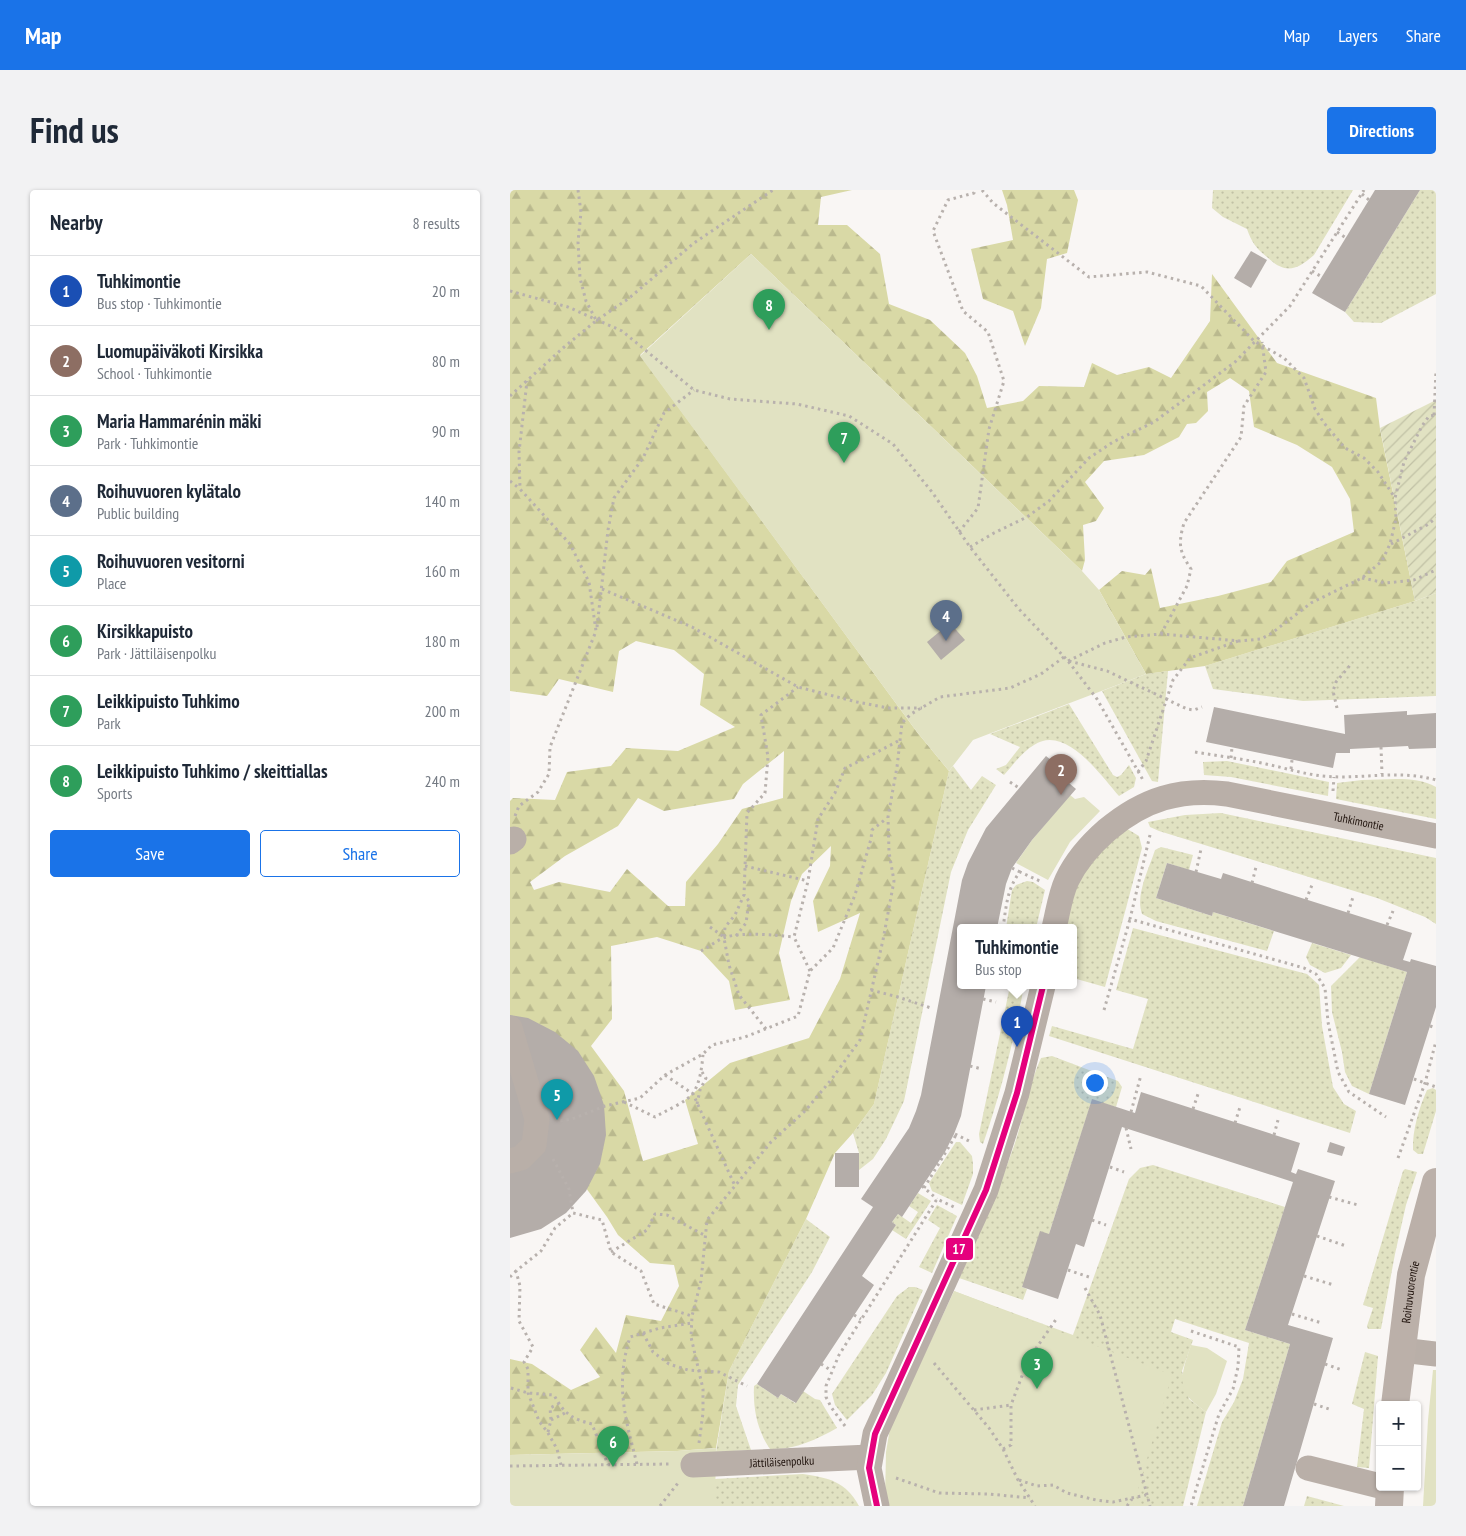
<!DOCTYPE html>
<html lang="en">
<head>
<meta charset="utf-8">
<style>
  body { margin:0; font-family:"PT Sans Narrow",sans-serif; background:#f2f2f3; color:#1f2937 }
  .controls { position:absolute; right:15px; bottom:15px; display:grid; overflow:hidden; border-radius:5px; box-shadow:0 1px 4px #0004 }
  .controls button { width:45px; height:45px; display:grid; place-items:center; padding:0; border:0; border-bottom:1px solid #e0e1e3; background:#fff; color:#1f2937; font:25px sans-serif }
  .you { position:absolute; left:584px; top:892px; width:18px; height:18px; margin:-12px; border:4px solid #fff; border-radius:50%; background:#1a73e8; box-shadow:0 0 0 8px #1a73e833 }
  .badge { display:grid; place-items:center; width:32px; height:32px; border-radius:50%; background:#1a73e8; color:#fff; font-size:16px; font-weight:700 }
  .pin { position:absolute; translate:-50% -41px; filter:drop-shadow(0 1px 2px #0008) }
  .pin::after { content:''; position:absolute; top:26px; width:18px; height:15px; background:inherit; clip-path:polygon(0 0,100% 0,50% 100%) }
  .popup { position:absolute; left:447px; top:734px; width:120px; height:65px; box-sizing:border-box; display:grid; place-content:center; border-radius:5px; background:#fff; filter:drop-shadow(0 1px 4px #0005); font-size:16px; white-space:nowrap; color:#747a83 }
  .popup b { font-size:19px; color:#1f2937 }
  .popup::after { content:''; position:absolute; left:50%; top:100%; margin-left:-10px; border:10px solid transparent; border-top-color:#fff }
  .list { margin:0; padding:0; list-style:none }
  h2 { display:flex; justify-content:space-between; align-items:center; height:65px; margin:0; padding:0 20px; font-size:21px }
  h2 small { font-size:16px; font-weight:400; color:#747a83 }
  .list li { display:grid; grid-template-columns:32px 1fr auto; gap:15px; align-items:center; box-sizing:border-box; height:70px; padding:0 20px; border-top:1px solid #e0e1e3 }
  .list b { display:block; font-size:19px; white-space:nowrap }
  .list p { margin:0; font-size:16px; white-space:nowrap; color:#747a83 }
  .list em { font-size:16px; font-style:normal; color:#747a83 }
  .actions { display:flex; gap:10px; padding:15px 20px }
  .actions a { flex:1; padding:11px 0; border:1px solid #1a73e8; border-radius:5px; text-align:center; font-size:18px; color:#1a73e8 }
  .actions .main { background:#1a73e8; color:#fff }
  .map { position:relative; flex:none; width:926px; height:1316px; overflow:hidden; border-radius:5px }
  header { display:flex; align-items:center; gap:30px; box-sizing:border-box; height:70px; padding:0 25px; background:#1a73e8; color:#fff }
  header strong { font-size:24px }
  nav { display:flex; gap:28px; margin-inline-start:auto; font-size:18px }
  .intro { display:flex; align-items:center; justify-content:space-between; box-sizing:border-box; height:120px; padding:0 30px }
  h1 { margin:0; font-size:35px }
  .button { padding:12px 22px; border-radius:5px; background:#1a73e8; color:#fff; font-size:18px; font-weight:700 }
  main { display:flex; gap:30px; padding:0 30px }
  aside { flex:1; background:#fff; border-radius:5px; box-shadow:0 1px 4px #0004 }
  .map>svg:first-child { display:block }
  .grass { fill:url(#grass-dots) }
  .forest { fill:url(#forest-firs); fill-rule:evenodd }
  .park { fill:#e1e2c2 }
  .garden { fill:url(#garden-furrows) }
  .building { fill:#b4ada9 }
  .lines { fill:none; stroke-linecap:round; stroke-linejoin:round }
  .path { stroke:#b8b1ad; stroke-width:3; stroke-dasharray:2.5 4; stroke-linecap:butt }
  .minor { stroke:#b9afa8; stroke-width:25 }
  .major { stroke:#bbb0a9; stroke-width:28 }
  .bus-1-casing { stroke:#fff; stroke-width:10 }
  .bus-1 { stroke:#e5007d; stroke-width:6 }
  .labels { text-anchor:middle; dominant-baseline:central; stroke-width:4; stroke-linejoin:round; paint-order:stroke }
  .street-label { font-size:12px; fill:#1e110b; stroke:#fff }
  .line-badge { stroke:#fff; stroke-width:2 }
  .badge-label { font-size:14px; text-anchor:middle; font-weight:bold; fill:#fff }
</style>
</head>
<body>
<header>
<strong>Map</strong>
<nav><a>Map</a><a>Layers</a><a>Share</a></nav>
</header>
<div class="intro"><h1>Find us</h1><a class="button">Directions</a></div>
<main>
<aside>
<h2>Nearby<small>8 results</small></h2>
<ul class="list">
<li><span class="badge" style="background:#1a4fb4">1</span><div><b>Tuhkimontie</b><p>Bus stop · Tuhkimontie</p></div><em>20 m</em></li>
<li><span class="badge" style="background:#8d6e63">2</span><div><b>Luomupäiväkoti Kirsikka</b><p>School · Tuhkimontie</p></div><em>80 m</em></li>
<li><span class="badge" style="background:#2e9e5b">3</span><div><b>Maria Hammarénin mäki</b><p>Park · Tuhkimontie</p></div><em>90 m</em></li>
<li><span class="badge" style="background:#5c6f8a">4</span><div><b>Roihuvuoren kylätalo</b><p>Public building</p></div><em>140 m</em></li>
<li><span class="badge" style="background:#0f9aa8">5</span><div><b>Roihuvuoren vesitorni</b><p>Place</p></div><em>160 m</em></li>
<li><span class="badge" style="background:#2e9e5b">6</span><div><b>Kirsikkapuisto</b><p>Park · Jättiläisenpolku</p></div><em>180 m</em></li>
<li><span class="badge" style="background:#2e9e5b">7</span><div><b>Leikkipuisto Tuhkimo</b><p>Park</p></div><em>200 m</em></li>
<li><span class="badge" style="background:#2e9e5b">8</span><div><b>Leikkipuisto Tuhkimo / skeittiallas</b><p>Sports</p></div><em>240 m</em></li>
</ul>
<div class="actions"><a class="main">Save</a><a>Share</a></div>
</aside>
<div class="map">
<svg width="926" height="1316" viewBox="0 0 926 1316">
  <defs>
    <pattern id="grass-dots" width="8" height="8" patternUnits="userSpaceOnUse" patternTransform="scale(1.25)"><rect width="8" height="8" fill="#e1e2c2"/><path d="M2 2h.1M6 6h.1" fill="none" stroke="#c1c1a5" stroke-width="1.8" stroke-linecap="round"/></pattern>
    <pattern id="forest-firs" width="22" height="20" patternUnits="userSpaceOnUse" patternTransform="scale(1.25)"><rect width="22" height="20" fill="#d9d9a6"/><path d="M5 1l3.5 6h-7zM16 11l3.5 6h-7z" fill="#bab98e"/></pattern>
    <pattern id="garden-furrows" width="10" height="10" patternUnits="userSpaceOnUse" patternTransform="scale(1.25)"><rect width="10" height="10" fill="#e1e2c2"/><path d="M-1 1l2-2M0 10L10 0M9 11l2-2" fill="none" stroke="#c1c1a5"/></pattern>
  </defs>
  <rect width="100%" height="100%" fill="#f9f6f4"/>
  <!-- grass -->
  <g class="grass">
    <path d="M 703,0 L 843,0 L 804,65 C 786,81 775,84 757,67 C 746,58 742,53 737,39 L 713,27 L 702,18 Z"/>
    <polygon points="910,0 926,0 926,104 871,133 844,132 835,122"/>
    <polygon points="926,403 926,506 793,511 703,499 695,476 905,411"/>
    <polygon points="658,481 648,592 642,591 592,501 636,484"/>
    <path d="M 559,514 L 603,585 L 607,587 L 611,585 L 619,575 L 626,588 L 624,597 L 609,606 C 591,586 556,534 524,555 C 512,562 503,575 494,585 L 486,579 L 496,575 L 510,557 L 480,544 Z"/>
    <polygon points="717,571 819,592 818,606 721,587 694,585 693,572"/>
    <polygon points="443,576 461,600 472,586 486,595 458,640 441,682 394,911 376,949 363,969 349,980 349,963 343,943 364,914 439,581"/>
    <path d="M 852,590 C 875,590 905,585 926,597 L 926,629 L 826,609 L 827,593 Z"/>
    <polygon points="711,623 926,668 926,734 915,727 867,708 649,641 640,637 638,632 675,625"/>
    <polygon points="614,637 629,646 632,658 595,797 563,788 563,738 554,738 563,697 581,669"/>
    <path d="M 651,657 L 683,665 L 679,680 L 657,673 L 646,708 L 702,726 L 703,722 L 764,741 L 757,761 L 646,731 L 632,724 C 625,705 639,679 645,660 Z"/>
    <polygon points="517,691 523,692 535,700 526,738 496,738 502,700 506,695"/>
    <polygon points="623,738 797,784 809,795 812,836 823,897 834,914 846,921 840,943 539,846 542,836 623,859 638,809 606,800"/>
    <polygon points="802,753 841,765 831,778 815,783 800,775 796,767"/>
    <polygon points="850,767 897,782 859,904 842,896 835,882 832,862 822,822 821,796"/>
    <path d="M 500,796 L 514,796 C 504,850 491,902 473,954 L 470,952 L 469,944 Z"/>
    <path d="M 542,866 L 608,891 L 612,897 L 606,917 L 582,910 L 539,1044 L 512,1097 L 517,1099 L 513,1110 L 449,1088 C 468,1045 488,1001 504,956 C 514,927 518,896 531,868 Z"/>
    <path d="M 923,898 L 926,900 L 926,921 L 913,964 L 908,964 L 903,960 C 902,941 909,918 917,900 Z"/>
    <polygon points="446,952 450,952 462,966 463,974 463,984 452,1015 422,1001 419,993"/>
    <polygon points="643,975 775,1017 735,1140 780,1154 733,1316 687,1316 712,1232 724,1212 733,1189 739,1153 665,1129 661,1142 683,1150 672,1181 679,1209 696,1222 673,1316 559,1316 444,1101 563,1145 619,989 630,978"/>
    <polygon points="895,979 907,982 896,1015 885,1064 871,1139 858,1139 857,1136 863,1118 853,1115 893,981"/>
    <polygon points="408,1003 421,1011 396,1049 382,1040 386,1035 382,1032 388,1024 401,1033 408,1022 399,1016"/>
    <polygon points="427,1015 447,1026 422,1083 409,1077 430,1038 418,1030"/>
    <polygon points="296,1029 320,1047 302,1082 228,1195 226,1216 241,1260 206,1262 219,1181"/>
    <polygon points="399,1097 405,1097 413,1100 376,1183 362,1205 337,1230 325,1215 322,1204 387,1106"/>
    <polygon points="855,1162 868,1166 859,1278 847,1277 854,1219 842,1214"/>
    <path d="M 247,1194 L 268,1208 L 271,1204 L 285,1213 L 293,1201 L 305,1209 L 310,1210 L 327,1238 C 306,1250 284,1260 260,1259 C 247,1240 243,1219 244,1196 Z"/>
    <path d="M 293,1284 C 319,1288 335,1291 349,1316 L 205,1316 L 205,1289 Z"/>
    <polygon points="797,1306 834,1316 794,1316"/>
  </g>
  <!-- forest -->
  <g class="forest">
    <path d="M 0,0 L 342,0 L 311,7 L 308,35 L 337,35 L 370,64 L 379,114 L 420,130 L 455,163 L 467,186 L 477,218 L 513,211 L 529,196 L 574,197 L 582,173 L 607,185 L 639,177 L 661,188 L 700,131 L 702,84 L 767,173 L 866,208 L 870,239 L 905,411 L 695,476 L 636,484 L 589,400 L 612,381 L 635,385 L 641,378 L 650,418 L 708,406 L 761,392 L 777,371 L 844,342 L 840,309 L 822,277 L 787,255 L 744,237 L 739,201 L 720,188 L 697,202 L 698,221 L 686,233 L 677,234 L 669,247 L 634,265 L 594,271 L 575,292 L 594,318 L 586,331 L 573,335 L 575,370 L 572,381 L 241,64 L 130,165 L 407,542 L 439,581 L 364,914 L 343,943 L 325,963 L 296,1029 L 219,1181 L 206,1258 L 167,1261 L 0,1265 L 0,1169 L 22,1174 L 61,1200 L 90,1187 L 70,1160 L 86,1137 L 106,1163 L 116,1125 L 151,1131 L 169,1096 L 164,1075 L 140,1073 L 108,1045 L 97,1027 L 55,969 L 0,984 L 0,611 L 3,608 L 45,610 L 57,582 L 101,576 L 116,558 L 168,561 L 225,537 L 190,515 L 194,484 L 164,460 L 126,451 L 109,461 L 103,502 L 49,489 L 37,506 L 0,501 ZM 274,561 L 273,608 L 232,619 L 208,654 L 176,692 L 175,716 L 158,716 L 117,679 L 100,702 L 49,692 L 24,700 L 20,692 L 55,666 L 108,636 L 128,608 L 154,621 L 224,609 L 233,594 ZM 321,656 L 320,676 L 303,711 L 308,742 L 350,723 L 330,789 L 299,848 L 220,873 L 175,910 L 188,954 L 133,971 L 114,901 L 81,856 L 102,829 L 101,756 L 147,747 L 191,761 L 219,791 L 225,820 L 280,810 L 269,763 L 281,711 L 292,684 Z"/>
    <polygon points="492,0 564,0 568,10 557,63 537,69 531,118 515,156 503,121 473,109 461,59 503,50 497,15"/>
  </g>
  <!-- park -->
  <g class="park">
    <polygon points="241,64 572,381 589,400 636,484 463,550 439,581 407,542 130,166"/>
    <polygon points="560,605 565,609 574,607 590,621 560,652 538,690 506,673 522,650"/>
    <polygon points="444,1101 662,1185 623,1316 376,1316 375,1309 376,1262 380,1238"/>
    <path d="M 681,1155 L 697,1158 L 717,1171 L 706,1204 L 696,1222 C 691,1218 685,1214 680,1209 C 666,1194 675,1173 681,1155 Z"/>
    <polygon points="923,1180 926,1180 926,1316 913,1316 918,1230"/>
    <polygon points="206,1258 205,1316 0,1316 0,1265 167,1261"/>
  </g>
  <!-- garden -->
  <polygon class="garden" points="926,210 926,403 905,411 870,238"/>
  <!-- building -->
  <g class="building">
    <polygon points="865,0 910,0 835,122 802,103"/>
    <polygon points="741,61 757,70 741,98 724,88"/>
    <polygon points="440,433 455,450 431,470 417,452"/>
    <polygon points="704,517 835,544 834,525 897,521 897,525 926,523 926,558 899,559 898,556 840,559 840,563 826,563 823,578 696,552"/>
    <polygon points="536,566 557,583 553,588 566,599 522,650 502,678 496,694 487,738 451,738 451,796 476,796 451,926 444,944 435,962 392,1027 388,1024 382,1032 386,1035 352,1086 364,1095 286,1213 271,1204 268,1208 247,1194 363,1017 351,1009 399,938 406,921 411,905 452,690 458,673 476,638"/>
    <polygon points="657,673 711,689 713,683 902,743 893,770 900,772 901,769 926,776 926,817 895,915 859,904 897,782 703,722 702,726 646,708"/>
    <polygon points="0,825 18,828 45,842 68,861 84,886 94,915 96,945 90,974 76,1001 56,1023 31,1039 0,1048"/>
    <polygon points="631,902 790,953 781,982 786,984 788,979 825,991 778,1135 823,1148 774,1316 733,1316 780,1154 735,1140 783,992 612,937 574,1057 566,1054 548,1109 512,1097 530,1041 539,1044 582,909 625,923"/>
    <polygon points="820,952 835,957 832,966 817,962"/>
    <rect x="325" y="963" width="24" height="34"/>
  </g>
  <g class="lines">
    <!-- path -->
    <g class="path">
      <polyline points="68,0 71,22 68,52 70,88 76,111 86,130"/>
      <polyline points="472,0 483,13 579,87 637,82 691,96 744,151 774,168 794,188 805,219 814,233 835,258 854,268 868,282 885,308"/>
      <polyline points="852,4 859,10"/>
      <polyline points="827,42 836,48"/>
      <polyline points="802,81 812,87"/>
      <polyline points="0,101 58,117 112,141 184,200 220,209 287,214 339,226 383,254 422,302 460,357 508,418 558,471 587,509 633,590"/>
      <polyline points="0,206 53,158 87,130 118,109 184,53 263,0"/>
      <polyline points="924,225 926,181"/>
      <polyline points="0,291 10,299"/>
      <polyline points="449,342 468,318 479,239 494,191 478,142 453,121 423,41 438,10 464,3 464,0"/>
      <polyline points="881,354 917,335 926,328"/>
      <polyline points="460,357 484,343 517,327 539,311 579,268 603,252 644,232 725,172 780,116 854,0"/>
      <polyline points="852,388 876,393 904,390 926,380"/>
      <polyline points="92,399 182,437 288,497 347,512 378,518 412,518"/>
      <polyline points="87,437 98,340 104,308 133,268 154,223 184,200"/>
      <path d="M 651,444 L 677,396 L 681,379 C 669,361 668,354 674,333 L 731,247 L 734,216 L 756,182 L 752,152"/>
      <polyline points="558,471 595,453 616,447 651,444 730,451 751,449 762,443 801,413 852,388 872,371 880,354 886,329 885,308 894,272 912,236 919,226 926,225"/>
      <polyline points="559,471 597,481 677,519 684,520 692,517"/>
      <polyline points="827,518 823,501 826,492 842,473"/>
      <polyline points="871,557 872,584"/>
      <path d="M 685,562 C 709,566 733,569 756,574 C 775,578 794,584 812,586 C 851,590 887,579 926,590"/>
      <polyline points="721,568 722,557"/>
      <polyline points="781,579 782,570"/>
      <polyline points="628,582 636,571 663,490 680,468 728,451"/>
      <polyline points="500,592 509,598"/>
      <polyline points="823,601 824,587"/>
      <polyline points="5,626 9,616 28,602 39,584 40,557 86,441 79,392 60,354 10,299 9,262 17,191"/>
      <polyline points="640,645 620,729 794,778 806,784 815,798 818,832 828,882 839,902 876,927"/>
      <polyline points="235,676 298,691"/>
      <polyline points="502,678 510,682"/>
      <polyline points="686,682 691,659"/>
      <polyline points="742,693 746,677"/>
      <polyline points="796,710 802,695"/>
      <polyline points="838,723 843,707"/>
      <polyline points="877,735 883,721"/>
      <polyline points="200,737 214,747"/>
      <path d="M 493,738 C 496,718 497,698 510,682 L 532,692"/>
      <polyline points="226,746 236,733 239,711 234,705"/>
      <path d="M 191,761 C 199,757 207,750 216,747 C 233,742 266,745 284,747"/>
      <polyline points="300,781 284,747 298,691 308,629 325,603 335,578 358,567 390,550"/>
      <polyline points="361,800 388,807 421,818"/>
      <polyline points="473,809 486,812"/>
      <polyline points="594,820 620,729"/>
      <polyline points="920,836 926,838"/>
      <polyline points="256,839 229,805 219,775 214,748 215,737 225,725 234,705 237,623 255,603 258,567 251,525 288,497"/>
      <polyline points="460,876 472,879"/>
      <polyline points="155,885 183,904 225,996"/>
      <polyline points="904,889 926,897"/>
      <path d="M 114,912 L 145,927 C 155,921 177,912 183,903 C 190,893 192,877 193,864"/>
      <polyline points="187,914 190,900 196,888 192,882"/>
      <polyline points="683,919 688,904"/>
      <polyline points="621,922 631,885"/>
      <polyline points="50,931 62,929 95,916 130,908 155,885 193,864 202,855 235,847 288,826 300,781 323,758 345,705 361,649 362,640 377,628"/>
      <polyline points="725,933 730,917"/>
      <polyline points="616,938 621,959"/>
      <polyline points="445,944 459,951"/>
      <polyline points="764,945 768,930"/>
      <polyline points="888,968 915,893 926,851"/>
      <polyline points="43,969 59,999 63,1023 92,1030 101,1062 131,1081 144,1114 182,1126"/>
      <polyline points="600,977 614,982"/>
      <polyline points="412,996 427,1009"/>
      <polyline points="414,998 446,945"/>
      <polyline points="819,1007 848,1015"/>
      <polyline points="582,1030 596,1035"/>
      <polyline points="807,1046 836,1056"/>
      <polyline points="101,1062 137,1040 145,1024 157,1025 196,1046"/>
      <polyline points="558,1080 579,1087"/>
      <polyline points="794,1086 824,1095"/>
      <polyline points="0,1087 6,1081"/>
      <polyline points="575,1098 590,1125 640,1316"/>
      <polyline points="782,1124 812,1133"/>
      <polyline points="344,1125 351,1129"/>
      <polyline points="681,1141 729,1157 728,1177 723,1199 709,1224 681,1316"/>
      <polyline points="133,1143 143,1162 159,1174 178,1180 209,1182 237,1196"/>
      <polyline points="424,1173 479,1238 493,1259 508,1290 525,1316"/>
      <polyline points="311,1174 322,1181"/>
      <polyline points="815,1174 832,1180"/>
      <path d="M 1,1198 L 18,1203 L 44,1205 C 54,1224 62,1229 82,1234 L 98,1275"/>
      <polyline points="804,1214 819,1219"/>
      <polyline points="464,1220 501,1215"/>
      <polyline points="41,1230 55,1223"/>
      <polyline points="335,1236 321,1217 316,1207 316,1196 329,1165 427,1009 444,1017"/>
      <polyline points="38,1242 41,1230 40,1218 48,1214"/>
      <polyline points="189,1253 193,1223 193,1199 181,1147 182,1126 191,1091 197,1030 261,952 295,921 321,890 350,850 373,750 384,691 379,662 378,627 387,577 392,533 401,524 430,507 500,498 531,484 554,467"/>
      <polyline points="493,1259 501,1255 501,1215 518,1170 547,1128"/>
      <path d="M 127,1274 C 115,1227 105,1195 120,1147 L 150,1138 L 182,1133"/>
      <polyline points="51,1275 47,1259 38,1243 29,1231 22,1213 18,1203 18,1179 14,1172 23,1157 9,1131 10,1096 6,1081 31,1061 45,1038 63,1023"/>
      <polyline points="0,1276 160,1274"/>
      <polyline points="386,1288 429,1303 479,1304 520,1308"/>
      <polyline points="509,1290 527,1296 543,1295 557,1303 586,1310 603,1312 636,1305"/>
      <polyline points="150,1316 168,1293"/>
      <polyline points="617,1316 622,1309"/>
    </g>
    <!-- minor -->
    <g class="minor">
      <polyline points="0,652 4,649"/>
      <path id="s1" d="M 544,738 C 548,722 550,705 557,690 C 566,671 581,654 597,640 C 634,609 670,598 717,604 L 926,646"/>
      <polyline points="0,838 27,929 24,955 11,968 0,971"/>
      <polyline points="891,1160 926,1164"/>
      <path id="s2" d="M 183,1275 L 360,1267"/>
      <polyline points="798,1278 870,1296"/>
      <polyline points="367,1316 359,1278 365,1244 476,1000 507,903 533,796"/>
    </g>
    <!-- major -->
    <g class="major">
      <path id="s3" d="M 885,1215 L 901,1085 L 926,992"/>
      <polyline points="879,1316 880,1297"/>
    </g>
    <!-- bus-1 casing -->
    <g class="bus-1-casing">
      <polyline id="bus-1" points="367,1316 359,1278 365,1244 476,1000 507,903 533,796"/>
    </g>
    <!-- bus-1 -->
    <use href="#bus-1" class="bus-1"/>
  </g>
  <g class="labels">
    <!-- street labels -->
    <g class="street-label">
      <text stroke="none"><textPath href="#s1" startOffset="378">Tuhkimontie</textPath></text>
      <text stroke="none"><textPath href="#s3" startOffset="114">Roihuvuorentie</textPath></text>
      <text stroke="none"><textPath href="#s2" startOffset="89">Jättiläisenpolku</textPath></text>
    </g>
  </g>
  <rect class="line-badge" x="435" y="1047" width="29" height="24" rx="5" fill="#e5007d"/>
  <g class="badge-label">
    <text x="449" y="1064">17</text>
  </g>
</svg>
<div class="controls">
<button>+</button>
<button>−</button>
</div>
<div class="you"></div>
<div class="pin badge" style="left:507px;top:857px;background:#1a4fb4">1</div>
<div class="popup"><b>Tuhkimontie</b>Bus stop</div>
<div class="pin badge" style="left:551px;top:605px;background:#8d6e63">2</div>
<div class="pin badge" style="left:527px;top:1199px;background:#2e9e5b">3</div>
<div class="pin badge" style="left:436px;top:451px;background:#5c6f8a">4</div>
<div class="pin badge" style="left:47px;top:930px;background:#0f9aa8">5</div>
<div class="pin badge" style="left:103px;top:1277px;background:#2e9e5b">6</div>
<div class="pin badge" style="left:334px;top:273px;background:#2e9e5b">7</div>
<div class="pin badge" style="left:259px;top:140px;background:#2e9e5b">8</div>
</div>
</main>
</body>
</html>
